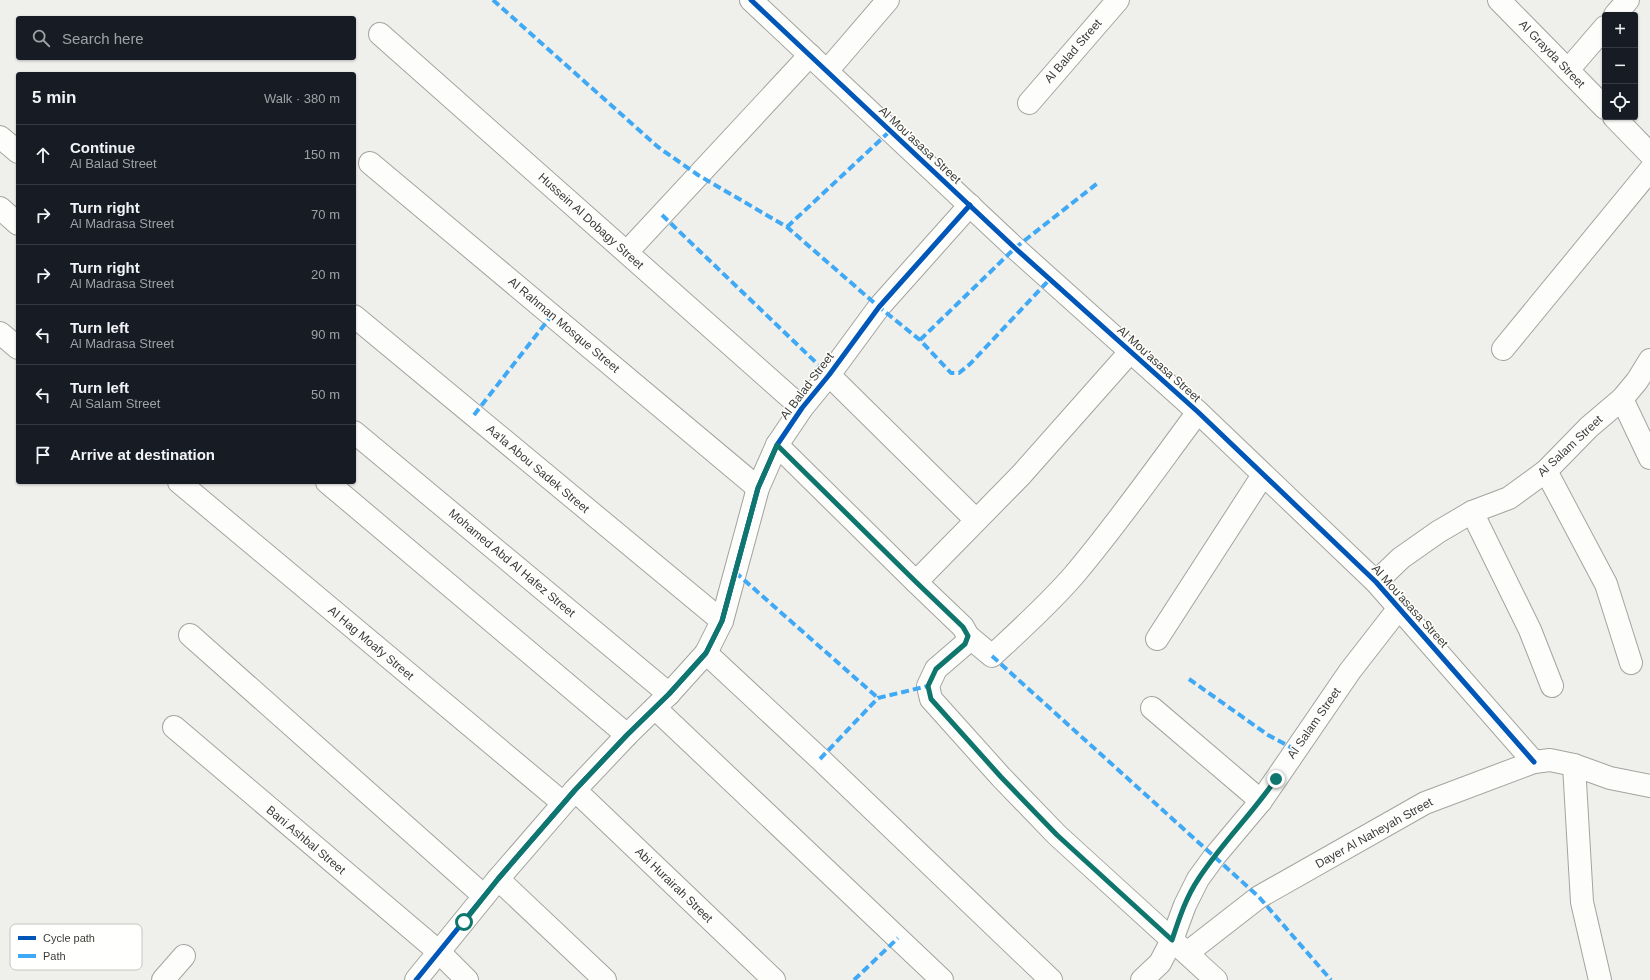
<!DOCTYPE html>
<html lang="en">
<head>
<meta charset="utf-8">
<style>
  body { margin:0; font-family:Arial,sans-serif; background:#20242c; color:#f1f3f6 }
  .controls { position:absolute; right:12px; top:12px; display:grid; overflow:hidden; border-radius:4px; box-shadow:0 1px 3px #0004 }
  .controls button { width:36px; height:36px; display:grid; place-items:center; padding:0; border:0; border-bottom:1px solid #363941; background:#171b24; color:#f1f3f6; font:20px sans-serif }
  .stop { position:absolute; width:12px; height:12px; margin:-9px; border:3px solid #0f766e; border-radius:50%; background:#fff }
  .stop.end { background:#0f766e; border-color:#fff; box-shadow:0 1px 4px #0008 }
  .list { margin:0; padding:0; list-style:none }
  h2 { display:flex; justify-content:space-between; align-items:center; height:52px; margin:0; padding:0 16px; font-size:17px }
  h2 small { font-size:13px; font-weight:400; color:#9ea1a6 }
  .list li { display:grid; grid-template-columns:26px 1fr auto; gap:12px; align-items:center; box-sizing:border-box; height:60px; padding:0 16px; border-top:1px solid #363941 }
  .list b { display:block; font-size:15px; white-space:nowrap }
  .list p { margin:0; font-size:13px; white-space:nowrap; color:#9ea1a6 }
  .list em { font-size:13px; font-style:normal; color:#9ea1a6 }
  .icon { flex:none; width:22px; height:22px; fill:none; stroke:currentColor; stroke-width:2; stroke-linecap:round; stroke-linejoin:round }
  .map { position:relative; flex:none; width:1650px; height:980px; overflow:hidden }
  .search { position:absolute; background:#171b24; box-shadow:0 1px 3px #0004; left:16px; top:16px; width:340px; height:44px; display:flex; align-items:center; gap:10px; box-sizing:border-box; padding:0 14px; border-radius:4px; color:#9ea1a6; font-size:15px }
  .panel { position:absolute; background:#171b24; box-shadow:0 1px 3px #0004; left:16px; top:72px; width:340px; height:412px; border-radius:4px }
  .map>svg:first-child { display:block }
  .lines { fill:none; stroke-linecap:round; stroke-linejoin:round }
  .street-casing { stroke:#a3a39f; stroke-width:24 }
  .street { stroke:#fdfdfc; stroke-width:22 }
  .quiet { stroke:#3fa9f5; stroke-width:4; stroke-dasharray:8 4; stroke-linecap:butt }
  .cycleway-casing { stroke:#fffffe; stroke-width:8 }
  .cycleway { stroke:#0057b8; stroke-width:5 }
  .route { stroke:#0f766e; stroke-width:5 }
  .labels { text-anchor:middle; dominant-baseline:central; stroke-width:3; stroke-linejoin:round; paint-order:stroke }
  .street-label { font-size:12px; fill:#3b3b38; stroke:#fffffe }
  .key { fill:#fffffe; stroke:#c4c4c3; stroke-width:1 }
  .key-label { font-size:11px; fill:#3b3b38 }
</style>
</head>
<body>
<div class="map">
<svg width="1650" height="980" viewBox="0 0 1650 980">
  <rect width="100%" height="100%" fill="#efefeb"/>
  <g class="lines">
    <!-- street casing -->
    <g class="street-casing">
      <g id="street">
        <polyline points="751,0 1015,248 1198,412 1376,582 1534,762"/>
        <polyline points="1499,0 1605,108"/>
        <polyline points="1615,15 1628,0"/>
        <polyline points="380,34 802,408"/>
        <polyline points="1568,70 1605,27"/>
        <polyline points="827,71 888,0"/>
        <polyline points="1029,103 1118,0"/>
        <polyline points="1614,117 1650,154"/>
        <polyline points="0,137 18,152"/>
        <polyline points="370,163 758,488"/>
        <polyline points="0,208 18,224"/>
        <polyline points="627,252 810,55"/>
        <polyline points="354,316 722,621"/>
        <polyline points="0,333 18,348"/>
        <polyline points="1503,349 1650,170"/>
        <polyline points="829,375 976,520"/>
        <polyline points="1622,399 1650,458"/>
        <polyline points="354,432 669,694"/>
        <polyline points="777,445 916,582 963,627 968,636 965,644 936,669 928,686 931,699 1001,777 1057,835 1216,980"/>
        <polyline points="1546,471 1606,584 1631,663"/>
        <polyline points="179,482 563,803"/>
        <polyline points="327,482 627,735"/>
        <polyline points="1472,512 1530,630 1552,686"/>
        <polyline points="916,582 1021,475 1130,352"/>
        <polyline points="1376,582 1401,558 1438,532 1472,512 1509,498 1546,471 1589,427 1622,399 1637,381 1650,360"/>
        <polyline points="190,635 484,896"/>
        <path d="M 968,636 L 992,656 C 1020,630 1049,604 1074,575 C 1118,523 1157,467 1198,412"/>
        <polyline points="1157,639 1263,475"/>
        <polyline points="706,653 820,759 1051,980"/>
        <polyline points="655,708 942,980"/>
        <polyline points="1152,708 1261,801"/>
        <polyline points="174,727 439,952 467,980"/>
        <polyline points="1574,765 1582,902 1600,980"/>
        <polyline points="575,790 774,980"/>
        <polyline points="498,879 605,980"/>
        <polyline points="1187,953 1259,897 1425,803 1534,762 1550,760 1574,765 1610,778 1650,786"/>
        <polyline points="163,980 184,956"/>
        <polyline points="416,980 498,879 575,790 627,735 669,694 706,653 722,621 758,488 777,445 802,408 829,375 879,307 970,205"/>
        <polyline points="1142,980 1160,963 1172,940 1185,905 1198,879 1214,857 1261,801 1350,671 1399,608"/>
      </g>
    </g>
    <!-- street -->
    <use href="#street" class="street"/>
    <!-- quiet -->
    <g class="quiet">
      <polyline points="493,0 658,147 698,175 787,227 879,307 920,340 951,373 959,373 970,364 1050,279"/>
      <polyline points="662,215 829,375"/>
      <polyline points="787,227 890,131"/>
      <polyline points="920,340 1015,248 1099,182"/>
      <polyline points="474,415 552,315"/>
      <polyline points="735,572 878,698"/>
      <polyline points="992,656 1259,897 1331,980"/>
      <polyline points="1189,679 1268,735 1296,750"/>
      <polyline points="820,759 878,698 928,686"/>
      <polyline points="854,980 898,938"/>
    </g>
    <!-- cycleway casing -->
    <g class="cycleway-casing">
      <g id="cycleway">
        <polyline points="751,0 1015,248 1198,412 1376,582 1534,762"/>
        <polyline points="416,980 498,879 575,790 627,735 669,694 706,653 722,621 758,488 777,445 802,408 829,375 879,307 970,205"/>
      </g>
    </g>
    <!-- cycleway -->
    <use href="#cycleway" class="cycleway"/>
  </g>
  <g class="lines">
    <!-- route -->
    <path class="route" d="M 464,922 L 498,879 L 575,790 L 627,735 L 669,694 L 706,653 L 722,621 L 758,488 L 777,445 L 916,582 L 963,627 L 968,636 L 965,644 L 936,669 L 928,686 L 931,699 L 1001,777 L 1057,835 L 1172,940 C 1179,919 1186,897 1199,878 C 1222,843 1252,814 1276,779"/>
  </g>
  <g class="labels">
    <!-- street labels -->
    <g class="street-label">
      <text transform="translate(1073 51) rotate(-49)">Al Balad Street</text>
      <text transform="translate(1552 54) rotate(46)">Al Grayda Street</text>
      <text transform="translate(920 145) rotate(43)">Al Mou'asasa Street</text>
      <text transform="translate(591 221) rotate(42)">Hussein Al Dobagy Street</text>
      <text transform="translate(564 325) rotate(40)">Al Rahman Mosque Street</text>
      <text transform="translate(1159 364) rotate(42)">Al Mou'asasa Street</text>
      <text transform="translate(807 386) rotate(-53)">Al Balad Street</text>
      <text transform="translate(1570 446) rotate(-43)">Al Salam Street</text>
      <text transform="translate(538 469) rotate(40)">Aa'la Abou Sadek Street</text>
      <text transform="translate(512 563) rotate(40)">Mohamed Abd Al Hafez Street</text>
      <text transform="translate(1410 606) rotate(48)">Al Mou'asasa Street</text>
      <text transform="translate(371 643) rotate(40)">Al Hag Moafy Street</text>
      <text transform="translate(1314 723) rotate(-55)">Al Salam Street</text>
      <text transform="translate(1374 833) rotate(-29)">Dayer Al Naheyah Street</text>
      <text transform="translate(306 840) rotate(40)">Bani Ashbal Street</text>
      <text transform="translate(674 885) rotate(44)">Abi Hurairah Street</text>
    </g>
  </g>
  <!-- legend -->
  <rect x="10" y="924" width="132" height="46" rx="6" class="key"/>
  <rect x="18" y="936" width="18" height="4" fill="#0057b8"/>
  <rect x="18" y="954" width="18" height="4" fill="#3fa9f5"/>
  <g class="key-label">
    <text x="43" y="942">Cycle path</text>
    <text x="43" y="960">Path</text>
  </g>
</svg>
<div class="controls">
<button>+</button>
<button>−</button>
<button><svg class="icon" aria-label="locate" viewBox="0 0 24 24"><circle cx="12" cy="12" r="6"/><path d="M12 2v4M12 18v4M2 12h4M18 12h4"/></svg></button>
</div>
<div class="stop" style="left:464px;top:922px"></div>
<div class="stop end" style="left:1276px;top:779px"></div>
<div class="search"><svg class="icon" aria-label="search" viewBox="0 0 24 24"><circle cx="10" cy="10" r="6"/><path d="M15 15l6 6"/></svg>Search here</div>
<section class="panel">
<h2>5 min<small>Walk · 380 m</small></h2>
<ul class="list">
<li><svg class="icon" aria-label="ahead" viewBox="0 0 24 24"><path d="M12 20V5M6 11l6-6 6 6"/></svg><div><b>Continue</b><p>Al Balad Street</p></div><em>150 m</em></li>
<li><svg class="icon" aria-label="right" viewBox="0 0 24 24"><path d="M7 20v-9h11M14 6l5 5-5 5"/></svg><div><b>Turn right</b><p>Al Madrasa Street</p></div><em>70 m</em></li>
<li><svg class="icon" aria-label="right" viewBox="0 0 24 24"><path d="M7 20v-9h11M14 6l5 5-5 5"/></svg><div><b>Turn right</b><p>Al Madrasa Street</p></div><em>20 m</em></li>
<li><svg class="icon" aria-label="left" viewBox="0 0 24 24"><path d="M17 20v-9H6M10 6l-5 5 5 5"/></svg><div><b>Turn left</b><p>Al Madrasa Street</p></div><em>90 m</em></li>
<li><svg class="icon" aria-label="left" viewBox="0 0 24 24"><path d="M17 20v-9H6M10 6l-5 5 5 5"/></svg><div><b>Turn left</b><p>Al Salam Street</p></div><em>50 m</em></li>
<li><svg class="icon" aria-label="arrive" viewBox="0 0 24 24"><path d="M6 21V4h12l-3 4 3 4H6"/></svg><div><b>Arrive at destination</b></div></li>
</ul>
</section>
</div>
</body>
</html>
